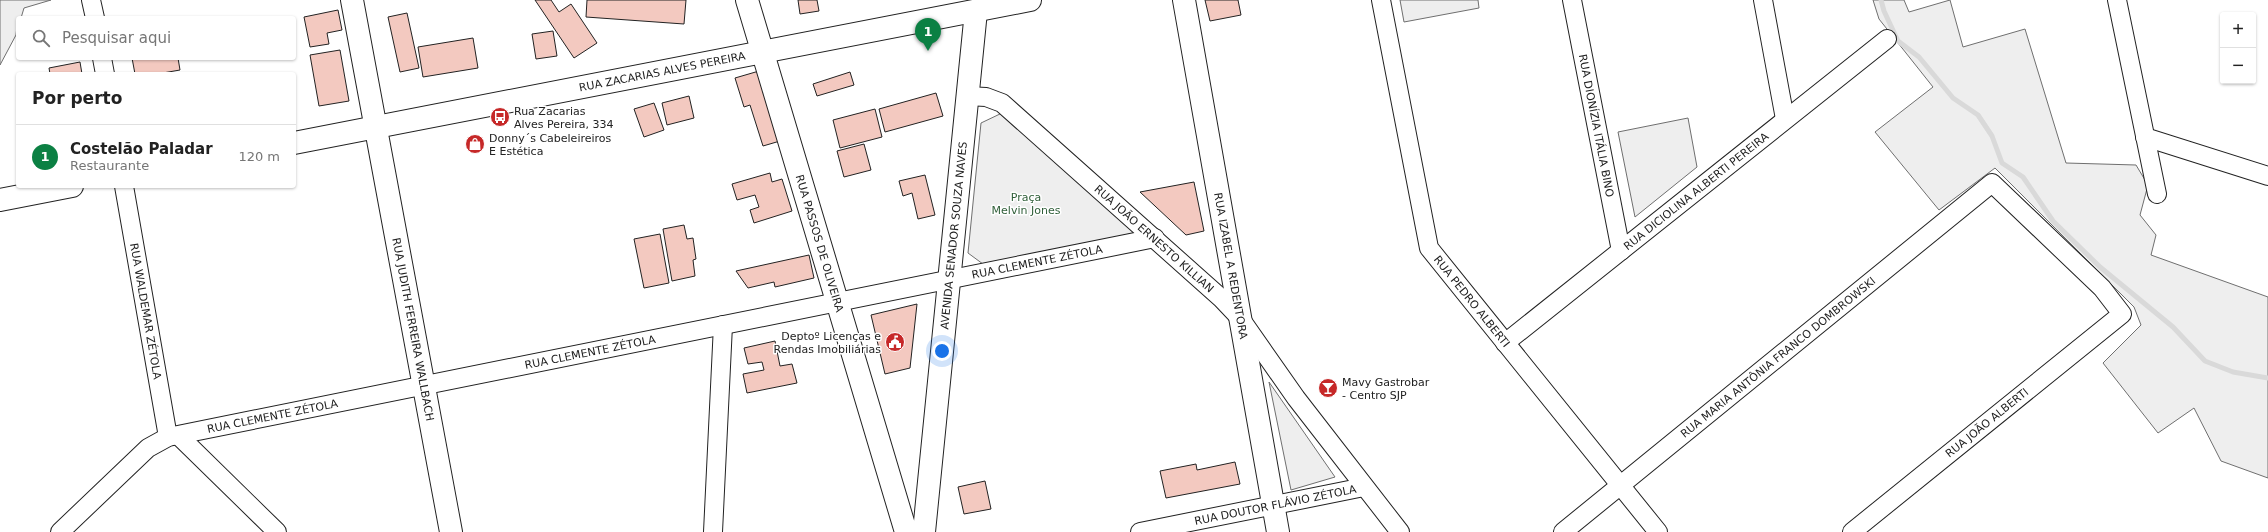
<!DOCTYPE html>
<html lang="pt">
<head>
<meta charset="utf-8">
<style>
  body { margin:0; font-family:"DejaVu Sans",sans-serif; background:#f2f2f2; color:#222 }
  .controls { position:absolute; right:12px; top:12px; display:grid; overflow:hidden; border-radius:4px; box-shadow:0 1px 3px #0004 }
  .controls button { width:36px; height:36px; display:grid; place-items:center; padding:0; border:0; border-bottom:1px solid #e0e0e0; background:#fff; color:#222; font:20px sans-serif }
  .you { position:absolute; left:942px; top:351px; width:14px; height:14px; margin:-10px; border:3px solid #fff; border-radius:50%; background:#1a73e8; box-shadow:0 0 0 6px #1a73e833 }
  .badge { display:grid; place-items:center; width:26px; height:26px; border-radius:50%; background:#0b8043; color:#fff; font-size:13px; font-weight:700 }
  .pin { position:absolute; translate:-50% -33px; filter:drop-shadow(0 1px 2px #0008) }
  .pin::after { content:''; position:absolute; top:21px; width:14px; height:12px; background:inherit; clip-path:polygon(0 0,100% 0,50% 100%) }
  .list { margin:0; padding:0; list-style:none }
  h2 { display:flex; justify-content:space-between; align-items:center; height:52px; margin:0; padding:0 16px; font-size:17px }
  h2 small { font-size:13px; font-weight:400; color:#767676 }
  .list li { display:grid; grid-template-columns:26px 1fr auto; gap:12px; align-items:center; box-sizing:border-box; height:64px; padding:0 16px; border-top:1px solid #e0e0e0 }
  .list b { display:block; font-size:15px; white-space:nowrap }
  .list p { margin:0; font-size:13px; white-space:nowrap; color:#767676 }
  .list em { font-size:13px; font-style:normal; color:#767676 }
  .icon { flex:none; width:22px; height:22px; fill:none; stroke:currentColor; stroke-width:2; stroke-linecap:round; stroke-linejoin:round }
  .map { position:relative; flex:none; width:2268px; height:532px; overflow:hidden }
  .search { position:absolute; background:#fff; box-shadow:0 1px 3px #0004; left:16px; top:16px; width:280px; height:44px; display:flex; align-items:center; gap:10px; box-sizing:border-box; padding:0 14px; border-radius:4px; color:#767676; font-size:15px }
  .panel { position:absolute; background:#fff; box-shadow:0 1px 3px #0004; left:16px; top:72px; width:280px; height:116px; border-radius:4px }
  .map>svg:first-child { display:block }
  .green { fill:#eee; stroke:#6f6f6f }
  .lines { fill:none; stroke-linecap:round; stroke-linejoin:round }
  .stream { stroke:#d9d9d9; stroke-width:5 }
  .building { fill:#f3c9c0; stroke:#222 }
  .minor-casing { stroke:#222; stroke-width:20 }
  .major-casing { stroke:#222; stroke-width:24 }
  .minor { stroke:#fff; stroke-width:18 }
  .major { stroke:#fff; stroke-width:22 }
  .labels { text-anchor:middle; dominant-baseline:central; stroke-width:3; stroke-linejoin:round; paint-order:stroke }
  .street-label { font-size:11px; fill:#222; stroke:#fff }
  .poi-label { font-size:11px; fill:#222; stroke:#fff; text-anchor:start }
  .park-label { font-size:11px; fill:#2f5e38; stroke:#fff }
</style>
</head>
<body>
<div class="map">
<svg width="2268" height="532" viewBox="0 0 2268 532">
  <rect width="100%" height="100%" fill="#fff"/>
  <!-- green -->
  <g class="green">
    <polygon points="0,0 51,0 24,8 21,18 18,18 16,35 0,65"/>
    <polygon points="1400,0 1478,0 1479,8 1404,22"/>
    <polygon points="1873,0 1904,0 1909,12 1950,0 1963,47 2025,29 2066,163 2136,165 2148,185 2140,215 2156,235 2151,255 2268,297 2268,478 2221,461 2194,408 2158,433 2103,363 2141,325 2134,307 1995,168 1939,210 1875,132 1933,87 1879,19"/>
    <polygon points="1002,113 1138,232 987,267 968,253 981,123"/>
    <polygon points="1688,118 1697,167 1635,217 1618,132"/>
    <polygon points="1269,382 1335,477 1291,490"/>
  </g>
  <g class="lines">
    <!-- stream -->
    <polyline class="stream" points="1881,0 1884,11 1898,41 1919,57 1953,98 1978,115 1992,136 2002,163 2023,177 2053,221 2100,267 2173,327 2205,361 2233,372 2268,378"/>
  </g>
  <!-- building -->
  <g class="building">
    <polygon points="535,0 551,0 559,12 571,4 597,43 574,58"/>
    <polygon points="587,0 686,0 684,24 586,17"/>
    <polygon points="798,0 817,0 819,11 800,14"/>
    <polygon points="1205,0 1238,0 1241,15 1210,21"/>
    <polygon points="338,10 342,30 327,33 329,44 310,47 304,17"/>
    <polygon points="407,13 419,68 400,72 388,17"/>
    <polygon points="553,31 557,56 536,59 532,34"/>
    <polygon points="473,38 478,68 423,77 418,47"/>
    <polygon points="340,50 349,101 319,106 310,55"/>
    <polygon points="132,58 178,58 180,70 157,74 135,74"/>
    <polygon points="80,62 82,74 50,74 49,68"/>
    <polygon points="759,71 780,141 763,146 750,105 744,107 735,78"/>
    <polygon points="850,72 854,85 817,96 813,84"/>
    <polygon points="936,93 943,116 885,132 879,109"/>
    <polygon points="689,96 694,118 667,125 662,103"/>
    <polygon points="654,103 664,130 644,137 634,109"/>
    <polygon points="875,109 882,137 840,148 833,120"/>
    <polygon points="864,144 871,170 844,177 837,151"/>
    <polygon points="770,173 772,182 782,179 792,211 754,223 750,210 759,207 755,195 737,200 732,184"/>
    <polygon points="925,175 935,215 918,219 912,193 903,196 899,181"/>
    <polygon points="1194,182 1204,231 1186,235 1140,192"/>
    <polygon points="684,225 687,239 693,238 696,259 693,260 695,276 672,281 663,229"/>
    <polygon points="660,234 669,283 644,288 634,239"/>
    <polygon points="809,255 814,278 775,287 774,282 748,288 736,271"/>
    <polygon points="917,304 910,368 885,374 871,315"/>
    <polygon points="775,341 780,366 792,364 797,383 747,393 743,374 764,370 762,362 748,364 744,348"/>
    <polygon points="1235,462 1240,484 1166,498 1160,471 1196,464 1197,470"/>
    <polygon points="985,481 991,509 964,514 958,487"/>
  </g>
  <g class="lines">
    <!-- minor casing -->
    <g class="minor-casing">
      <g id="minor">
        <polyline points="91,0 95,18"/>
        <path id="s1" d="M 1381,0 L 1429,248 L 1658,532"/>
        <path id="s2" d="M 1572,0 L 1621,251"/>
        <polyline points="1763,0 1785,119"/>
        <polyline points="2117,0 2157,194"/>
        <polyline points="102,58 105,74"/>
        <path id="s3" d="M 967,96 L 986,97 L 1002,103 L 1222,299 L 1240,318 L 1296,398 L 1400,532"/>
        <polyline points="2145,137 2268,176"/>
        <path id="s4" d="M 124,186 L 168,437"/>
        <path id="s5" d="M 1505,343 L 1887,39"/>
        <polyline points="179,436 277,532"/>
        <path id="s6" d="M 60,532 L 148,448 L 168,437 L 1155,238"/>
        <polyline points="713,532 723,325"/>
        <path id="s7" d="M 1140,532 L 1364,487"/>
        <path id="s8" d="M 1563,532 L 1992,183 L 2102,288 L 2122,314 L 1852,532"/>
      </g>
    </g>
    <!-- major casing -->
    <g class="major-casing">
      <g id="major">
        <path id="s9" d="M 352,0 L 451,532"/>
        <path id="s10" d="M 747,0 L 906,532"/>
        <path id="s11" d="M 1184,0 L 1278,532"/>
        <path id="s12" d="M 294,143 L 1030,0"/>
        <polyline points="0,200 72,186"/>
        <path id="s13" d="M 924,532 L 976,11"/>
      </g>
    </g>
    <!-- minor -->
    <use href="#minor" class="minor"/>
    <!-- major -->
    <use href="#major" class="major"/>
  </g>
  <!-- icons -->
  <defs>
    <g id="bus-disc" transform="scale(1)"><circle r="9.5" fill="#c62828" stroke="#fff"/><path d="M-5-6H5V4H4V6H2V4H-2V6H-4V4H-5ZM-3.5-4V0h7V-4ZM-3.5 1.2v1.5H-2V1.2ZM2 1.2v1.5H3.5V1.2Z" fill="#fff"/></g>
    <g id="shop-disc" transform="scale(1)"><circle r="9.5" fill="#c62828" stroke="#fff"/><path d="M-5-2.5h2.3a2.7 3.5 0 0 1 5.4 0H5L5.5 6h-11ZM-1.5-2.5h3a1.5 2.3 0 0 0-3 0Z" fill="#fff"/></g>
    <g id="civic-disc" transform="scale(1)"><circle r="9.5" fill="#c62828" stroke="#fff"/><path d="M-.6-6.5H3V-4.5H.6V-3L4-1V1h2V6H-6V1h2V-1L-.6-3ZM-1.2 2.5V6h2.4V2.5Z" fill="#fff"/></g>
    <g id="bar-disc" transform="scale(1)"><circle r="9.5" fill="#c62828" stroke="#fff"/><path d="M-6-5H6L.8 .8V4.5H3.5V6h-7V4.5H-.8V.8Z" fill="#fff"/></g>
  </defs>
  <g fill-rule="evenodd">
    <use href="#bus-disc" x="500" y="117"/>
    <use href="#shop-disc" x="475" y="144"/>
    <use href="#civic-disc" x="895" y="342"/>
    <use href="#bar-disc" x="1328" y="388"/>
  </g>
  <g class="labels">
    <!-- street labels -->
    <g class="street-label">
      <text stroke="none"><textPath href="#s12" startOffset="375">RUA ZACARIAS ALVES PEREIRA</textPath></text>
      <text stroke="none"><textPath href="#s2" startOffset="128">RUA DIONÍZIA ITÁLIA BINO</textPath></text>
      <text stroke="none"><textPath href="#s5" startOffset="244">RUA DICIOLINA ALBERTI PEREIRA</textPath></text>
      <text stroke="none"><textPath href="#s13" startOffset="298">AVENIDA SENADOR SOUZA NAVES</textPath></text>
      <text stroke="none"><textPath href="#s3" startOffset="240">RUA JOÃO ERNESTO KILLIAN</textPath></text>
      <text stroke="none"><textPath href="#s10" startOffset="254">RUA PASSOS DE OLIVEIRA</textPath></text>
      <text stroke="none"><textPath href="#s6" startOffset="1031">RUA CLEMENTE ZÉTOLA</textPath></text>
      <text stroke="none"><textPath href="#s11" startOffset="270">RUA IZABEL A REDENTORA</textPath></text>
      <text stroke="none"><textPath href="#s1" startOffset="321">RUA PEDRO ALBERTI</textPath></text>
      <text stroke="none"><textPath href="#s4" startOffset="127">RUA WALDEMAR ZÉTOLA</textPath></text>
      <text stroke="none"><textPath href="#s9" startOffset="335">RUA JUDITH FERREIRA WALLBACH</textPath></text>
      <text stroke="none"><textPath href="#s6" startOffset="575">RUA CLEMENTE ZÉTOLA</textPath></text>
      <text stroke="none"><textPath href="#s8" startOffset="277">RUA MARIA ANTÔNIA FRANCO DOMBROWSKI</textPath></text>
      <text stroke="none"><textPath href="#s6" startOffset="251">RUA CLEMENTE ZÉTOLA</textPath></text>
      <text transform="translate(1987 423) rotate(-39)">RUA JOÃO ALBERTI</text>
      <text stroke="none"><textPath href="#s7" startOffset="138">RUA DOUTOR FLÁVIO ZÉTOLA</textPath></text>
    </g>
    <!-- poi labels -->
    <g class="poi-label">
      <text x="514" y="111">Rua Zacarias<tspan x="514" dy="13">Alves Pereira, 334</tspan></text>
      <text x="489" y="138">Donny´s Cabeleireiros<tspan x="489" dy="13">E Estética</tspan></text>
      <text x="881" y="336" text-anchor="end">Deptoº Licenças e<tspan x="881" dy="13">Rendas Imobiliárias</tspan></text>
      <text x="1342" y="382">Mavy Gastrobar<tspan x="1342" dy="13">- Centro SJP</tspan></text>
    </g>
    <!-- park labels -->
    <g class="park-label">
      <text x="1026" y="197">Praça<tspan x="1026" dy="13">Melvin Jones</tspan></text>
    </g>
  </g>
</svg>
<div class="controls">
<button>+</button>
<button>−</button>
</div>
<div class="you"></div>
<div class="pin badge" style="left:928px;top:51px">1</div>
<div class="search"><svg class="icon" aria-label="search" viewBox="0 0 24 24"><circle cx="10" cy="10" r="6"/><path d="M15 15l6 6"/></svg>Pesquisar aqui</div>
<section class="panel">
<h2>Por perto<small></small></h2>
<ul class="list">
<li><span class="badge">1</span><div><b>Costelão Paladar</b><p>Restaurante</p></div><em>120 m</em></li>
</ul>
</section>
</div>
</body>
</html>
